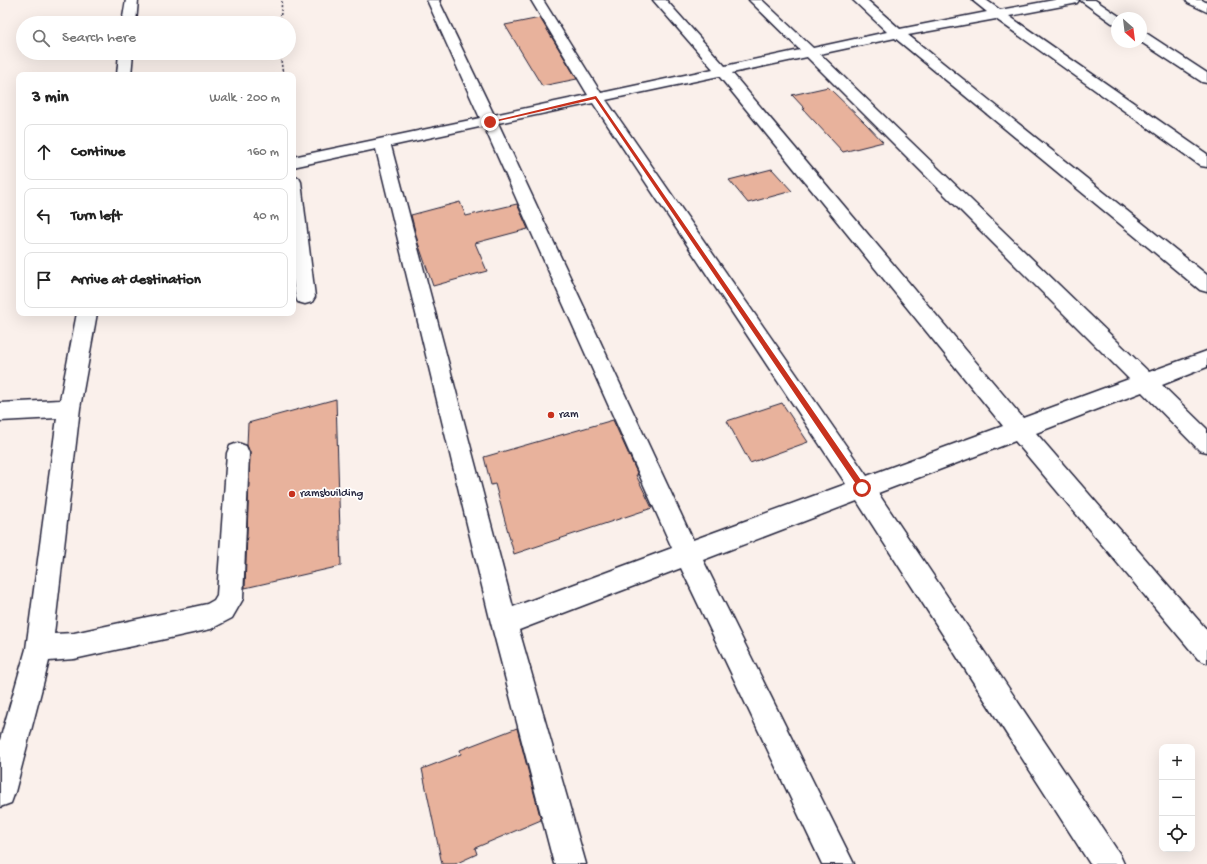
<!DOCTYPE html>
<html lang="en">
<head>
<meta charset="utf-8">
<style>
  body { margin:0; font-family:"Gochi Hand",sans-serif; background:#f2f2f2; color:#222 }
  .controls { position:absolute; right:12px; bottom:12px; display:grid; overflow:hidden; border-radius:8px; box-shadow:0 4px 16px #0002 }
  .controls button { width:36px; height:36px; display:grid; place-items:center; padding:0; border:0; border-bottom:1px solid #e0e0e0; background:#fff; color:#222; font:20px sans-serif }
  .compass { position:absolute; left:1111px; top:12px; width:36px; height:36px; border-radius:50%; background:#fff; box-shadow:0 4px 16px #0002; rotate:152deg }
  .stop { position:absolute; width:12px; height:12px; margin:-9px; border:3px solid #c8321e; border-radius:50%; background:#fff }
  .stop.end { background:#c8321e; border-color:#fff; box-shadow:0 1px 4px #0008 }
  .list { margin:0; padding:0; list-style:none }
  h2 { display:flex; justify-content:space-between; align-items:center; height:52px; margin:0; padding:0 16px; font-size:17px }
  h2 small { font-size:13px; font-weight:400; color:#767676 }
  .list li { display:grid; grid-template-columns:26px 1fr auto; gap:12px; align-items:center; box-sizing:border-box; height:56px; margin:0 8px 8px; padding:0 8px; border:1px solid #e0e0e0; border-radius:8px }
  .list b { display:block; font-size:15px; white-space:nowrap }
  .list em { font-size:13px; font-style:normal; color:#767676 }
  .icon { flex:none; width:22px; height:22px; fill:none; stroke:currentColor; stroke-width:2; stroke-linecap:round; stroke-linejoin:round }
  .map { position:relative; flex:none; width:1207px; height:864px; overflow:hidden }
  .search { position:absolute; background:#fff; box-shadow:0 4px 16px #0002; left:16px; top:16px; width:280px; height:44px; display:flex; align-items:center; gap:10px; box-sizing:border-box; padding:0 14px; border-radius:22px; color:#767676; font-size:15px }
  .panel { position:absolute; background:#fff; box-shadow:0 4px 16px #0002; left:16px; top:72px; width:280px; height:244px; border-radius:8px }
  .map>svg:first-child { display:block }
  .building { fill:#e8b29c; stroke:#22223b }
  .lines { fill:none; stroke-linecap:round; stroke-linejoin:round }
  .minor-casing { stroke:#22223b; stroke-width:3 }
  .path { stroke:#22223b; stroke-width:1.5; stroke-dasharray:2 2; stroke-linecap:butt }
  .minor { fill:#fff; fill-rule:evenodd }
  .route { fill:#c8321e }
  .poi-dot { fill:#c8321e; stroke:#fff; stroke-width:1.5 }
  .labels { text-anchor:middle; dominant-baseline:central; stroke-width:3.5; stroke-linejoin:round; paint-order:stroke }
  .poi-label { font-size:12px; fill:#22223b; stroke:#fff; text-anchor:start }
</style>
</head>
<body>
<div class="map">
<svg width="1207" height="864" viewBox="0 0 1207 864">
  <rect width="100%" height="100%" fill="#faf0eb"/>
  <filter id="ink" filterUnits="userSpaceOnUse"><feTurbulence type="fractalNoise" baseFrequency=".025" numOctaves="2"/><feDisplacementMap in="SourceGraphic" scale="8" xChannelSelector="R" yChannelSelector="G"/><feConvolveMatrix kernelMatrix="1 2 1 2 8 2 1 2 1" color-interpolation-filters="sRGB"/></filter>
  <g filter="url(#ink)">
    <!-- building -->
    <g class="building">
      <polygon points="540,18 577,79 542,86 505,25"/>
      <polygon points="828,87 867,125 883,142 843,152 803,109 805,109 792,95"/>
      <polygon points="772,169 792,191 748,203 729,180"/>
      <polygon points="460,202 466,216 517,204 528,229 475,243 487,271 433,286 418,243 411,215"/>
      <polygon points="336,399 341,566 245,588 250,453 247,445 248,423"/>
      <polygon points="782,403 808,442 750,463 727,421"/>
      <polygon points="613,420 638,475 636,475 652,508 514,554 495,484 491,485 484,457"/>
      <polygon points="517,728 541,820 475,848 477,854 455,864 442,864 422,769 461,754 460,750"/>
    </g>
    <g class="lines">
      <!-- minor casing -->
      <g class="minor-casing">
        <g id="minor">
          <polygon points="126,0 138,0 136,23 122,23"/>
          <path d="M 427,0 L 440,0 L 439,1 L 494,115 L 588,95 L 531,0 L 543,0 L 601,93 L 713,69 L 653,0 L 666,0 L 725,66 L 800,50 L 749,0 L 762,0 L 813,48 L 887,32 L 853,0 L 867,0 L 900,29 L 987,12 L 972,0 L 986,0 L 1000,10 L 1054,0 L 1079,0 L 1077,3 L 1073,4 L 1009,16 L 1207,154 L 1207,167 L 1201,166 L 996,19 L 908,35 L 1207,275 L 1207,292 L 1200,290 L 895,38 L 820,54 L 1149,372 L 1207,351 L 1207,367 L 1162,385 L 1207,429 L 1207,452 L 1199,450 L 1142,392 L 1036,433 L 1207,630 L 1207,663 L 1198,659 L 1015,441 L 878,493 L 1119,853 L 1124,864 L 1090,864 L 857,501 L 703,560 L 854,864 L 822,864 L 681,568 L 519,630 L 586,864 L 554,864 L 491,623 L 376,149 L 293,167 L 293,157 L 480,118 ZM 807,57 L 1129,379 L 1023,418 L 732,73 ZM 719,76 L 1003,426 L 867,476 L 606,100 ZM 593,103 L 846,484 L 693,540 L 498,123 ZM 484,126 L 672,548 L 513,607 L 391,146 Z"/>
          <polygon points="1080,0 1095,0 1122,18 1117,18 1117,24 1112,23"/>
          <polygon points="1186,0 1202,0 1207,3 1207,12 1188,3"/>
          <polygon points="1141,32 1146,33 1207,73 1207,83 1202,82 1141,42"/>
          <polygon points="119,53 133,53 131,75 117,75"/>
          <path d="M 293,177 L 299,178 L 301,182 L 315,297 L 312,302 L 305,304 L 298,302 C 288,285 293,201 293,177 Z"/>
          <polygon points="77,313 97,313 80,408 54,634 74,633 207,604 214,600 217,595 227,453 230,446 238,443 246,446 249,453 243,599 232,618 211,629 74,659 49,661 15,792 11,803 0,807 0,740 26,649 57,418 0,421 0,403 60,400"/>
        </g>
      </g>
      <!-- path -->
      <g class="path">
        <polyline points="280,23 282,0"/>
        <polyline points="280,53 283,75"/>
      </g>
      <!-- minor -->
      <use href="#minor" class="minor"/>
    </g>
  </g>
  <!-- route -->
  <polygon class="route" points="596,96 865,486 865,490 860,490 595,99 490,123 488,122"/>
  <!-- markers -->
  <g class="poi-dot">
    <circle cx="551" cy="415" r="4"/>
    <circle cx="292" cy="494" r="4"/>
  </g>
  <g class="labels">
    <!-- poi labels -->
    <g class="poi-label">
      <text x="559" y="415">ram</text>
      <text x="300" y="494">ramsbuilding</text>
    </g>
  </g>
</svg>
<div class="controls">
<button>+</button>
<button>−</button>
<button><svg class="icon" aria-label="locate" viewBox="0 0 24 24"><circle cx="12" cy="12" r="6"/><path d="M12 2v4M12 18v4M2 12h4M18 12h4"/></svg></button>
</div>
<svg class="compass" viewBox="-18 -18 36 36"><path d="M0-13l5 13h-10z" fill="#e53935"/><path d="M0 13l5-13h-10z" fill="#767676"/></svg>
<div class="stop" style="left:862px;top:488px"></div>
<div class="stop end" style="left:490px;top:122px"></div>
<div class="search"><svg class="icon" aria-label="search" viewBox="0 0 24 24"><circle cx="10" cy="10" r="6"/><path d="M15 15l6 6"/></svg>Search here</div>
<section class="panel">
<h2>3 min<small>Walk · 200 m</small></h2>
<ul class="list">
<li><svg class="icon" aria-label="ahead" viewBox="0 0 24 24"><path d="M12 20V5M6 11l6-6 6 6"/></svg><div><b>Continue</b></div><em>160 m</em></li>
<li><svg class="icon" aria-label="left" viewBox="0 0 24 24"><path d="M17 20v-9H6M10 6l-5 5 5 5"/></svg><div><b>Turn left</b></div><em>40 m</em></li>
<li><svg class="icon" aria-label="arrive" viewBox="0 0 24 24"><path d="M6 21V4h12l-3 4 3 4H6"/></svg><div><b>Arrive at destination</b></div></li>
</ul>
</section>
</div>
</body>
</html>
